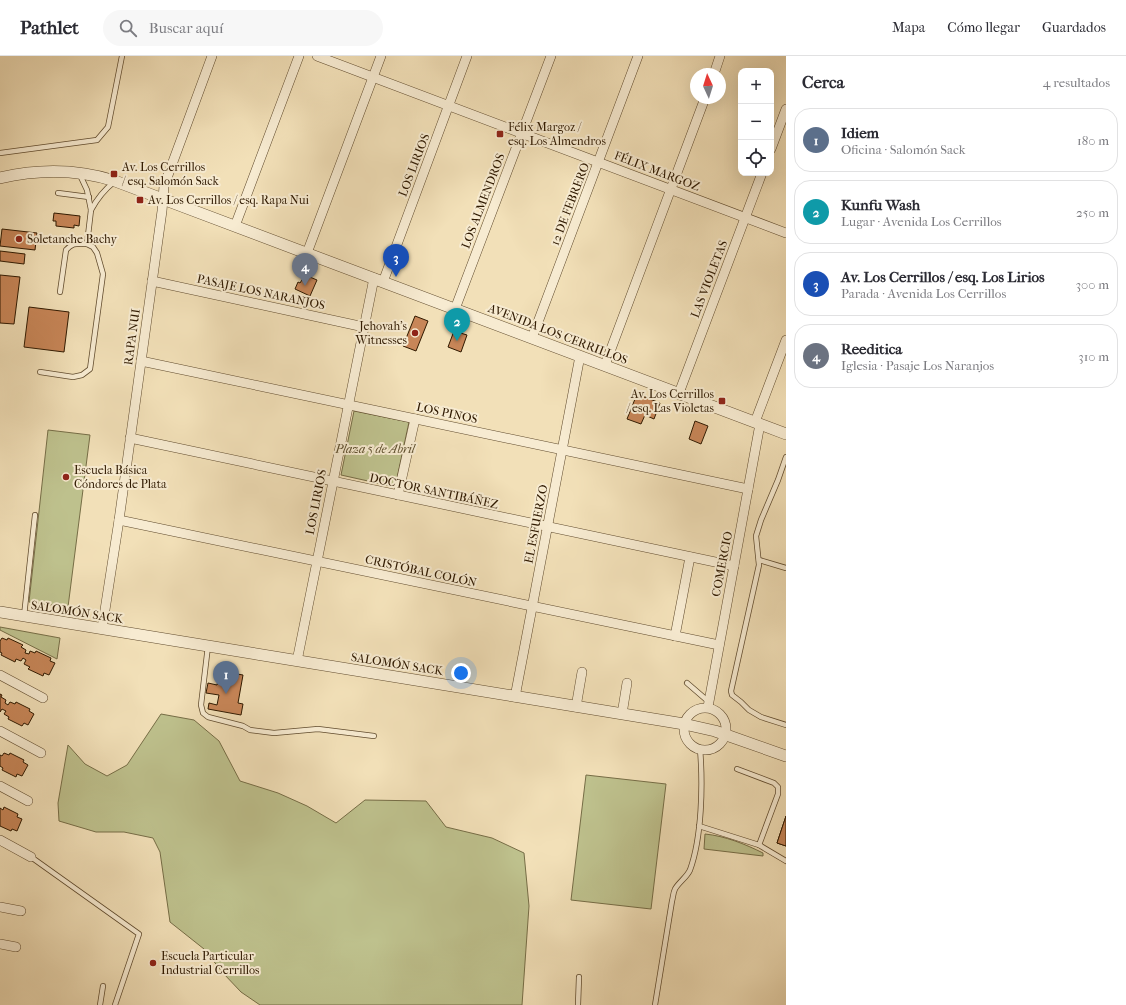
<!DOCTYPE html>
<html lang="es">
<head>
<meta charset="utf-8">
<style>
  body { margin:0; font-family:"IM FELL French Canon",serif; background:#f7f7f7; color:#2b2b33 }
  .controls { position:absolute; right:12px; top:12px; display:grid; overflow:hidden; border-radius:8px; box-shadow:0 4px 16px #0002 }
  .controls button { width:36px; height:36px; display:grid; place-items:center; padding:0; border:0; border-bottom:1px solid #e1e1e2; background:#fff; color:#2b2b33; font:20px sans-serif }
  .compass { position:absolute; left:690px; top:12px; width:36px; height:36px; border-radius:50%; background:#fff; box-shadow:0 4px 16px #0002; rotate:356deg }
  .you { position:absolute; left:461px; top:617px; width:14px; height:14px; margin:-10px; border:3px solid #fff; border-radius:50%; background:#1a73e8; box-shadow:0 0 0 6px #1a73e833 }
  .badge { display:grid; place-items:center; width:26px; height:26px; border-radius:50%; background:#8f2418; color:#fff; font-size:13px; font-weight:700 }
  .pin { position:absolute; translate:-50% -33px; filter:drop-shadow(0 1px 2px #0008) }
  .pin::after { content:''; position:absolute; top:21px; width:14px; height:12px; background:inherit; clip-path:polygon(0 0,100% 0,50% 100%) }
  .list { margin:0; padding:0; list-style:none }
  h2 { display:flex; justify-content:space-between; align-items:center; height:52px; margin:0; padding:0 16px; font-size:17px }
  h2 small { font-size:13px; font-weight:400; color:#7c7c81 }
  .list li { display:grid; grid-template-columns:26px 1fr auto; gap:12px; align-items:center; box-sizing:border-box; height:64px; margin:0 8px 8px; padding:0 8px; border:1px solid #e1e1e2; border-radius:16px }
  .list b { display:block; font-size:15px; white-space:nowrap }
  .list p { margin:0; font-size:13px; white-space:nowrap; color:#7c7c81 }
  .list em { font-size:13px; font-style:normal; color:#7c7c81 }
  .icon { flex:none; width:22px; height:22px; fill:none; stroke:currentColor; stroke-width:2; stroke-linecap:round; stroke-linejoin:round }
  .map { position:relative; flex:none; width:786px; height:949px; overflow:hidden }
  header { display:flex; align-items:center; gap:24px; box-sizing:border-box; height:56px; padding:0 20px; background:#fff; border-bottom:1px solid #e1e1e2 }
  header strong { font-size:19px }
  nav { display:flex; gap:22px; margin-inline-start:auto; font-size:14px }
  .search { width:280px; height:36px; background:#f7f7f7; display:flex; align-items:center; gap:10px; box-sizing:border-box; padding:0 14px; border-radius:22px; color:#7c7c81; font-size:15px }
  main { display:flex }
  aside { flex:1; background:#fff }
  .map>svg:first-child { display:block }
  .green { fill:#bec18d; stroke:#766d46 }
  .building { fill:#c88658; stroke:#2f1900 }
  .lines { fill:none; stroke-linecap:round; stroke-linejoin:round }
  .service-casing { stroke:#604b2e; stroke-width:6 }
  .minor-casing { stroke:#604b2e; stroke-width:10 }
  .tertiary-casing { stroke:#604b2e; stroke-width:12 }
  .service { stroke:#f7ebd1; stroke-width:4.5 }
  .minor { stroke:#f7ebd1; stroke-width:9 }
  .tertiary { stroke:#f7ebd1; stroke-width:11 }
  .poi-dot { fill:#8f2418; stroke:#f7ebd1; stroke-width:1.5 }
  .labels { text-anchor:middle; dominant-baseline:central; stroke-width:4; stroke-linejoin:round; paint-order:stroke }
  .poi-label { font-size:12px; fill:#2f1900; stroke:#f7ebd1; text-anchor:start }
  .street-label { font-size:12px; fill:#2f1900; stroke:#f7ebd1 }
  .park-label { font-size:12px; font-style:italic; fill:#5a4b2a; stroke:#f7ebd1 }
</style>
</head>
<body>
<header>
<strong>Pathlet</strong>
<div class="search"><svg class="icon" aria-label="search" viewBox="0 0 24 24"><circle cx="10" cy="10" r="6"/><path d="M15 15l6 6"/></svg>Buscar aquí</div>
<nav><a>Mapa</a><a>Cómo llegar</a><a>Guardados</a></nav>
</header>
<main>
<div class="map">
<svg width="786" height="949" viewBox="0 0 786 949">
  <rect width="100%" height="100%" fill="#f2e0b8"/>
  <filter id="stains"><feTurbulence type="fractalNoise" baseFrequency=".005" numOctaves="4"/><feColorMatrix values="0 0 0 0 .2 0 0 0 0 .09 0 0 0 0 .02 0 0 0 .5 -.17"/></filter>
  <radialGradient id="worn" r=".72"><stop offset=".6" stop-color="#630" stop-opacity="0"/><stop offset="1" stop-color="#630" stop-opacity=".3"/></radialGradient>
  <!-- green -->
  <g class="green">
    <polygon points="354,355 409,366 395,431 341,419"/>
    <polygon points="48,374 90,379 68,551 29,546"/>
    <polygon points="0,571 60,582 57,603 0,574"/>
    <polygon points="161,658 194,664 219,685 240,725 278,737 307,750 336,767 365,744 426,745 446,771 492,782 524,797 529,850 522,949 260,949 241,936 223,917 204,893 170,866 160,796 153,782 124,776 96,776 59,765 58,747 68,689 85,708 107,720 127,709"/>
    <polygon points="586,719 666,728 651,853 571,844"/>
    <path d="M 705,778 C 725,780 745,788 763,797 L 763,800 L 704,793 Z"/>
  </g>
  <!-- building -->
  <g class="building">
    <polygon points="54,157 80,160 79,170 74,169 74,172 56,170 56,165 53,165"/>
    <polygon points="2,173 37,177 35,194 0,190"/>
    <polygon points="0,195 25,198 24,208 0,205"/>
    <polygon points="0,219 20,221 14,268 0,267"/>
    <polygon points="305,219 317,224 310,240 295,233 298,226 300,227"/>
    <polygon points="29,251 69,256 64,296 24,291"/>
    <polygon points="415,260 428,265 416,295 403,290"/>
    <polygon points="454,275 467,279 461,296 448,291"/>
    <polygon points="637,338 660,347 654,363 645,359 641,368 627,363"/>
    <polygon points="695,365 708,370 701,388 689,383"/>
    <polygon points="2,582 7,584 8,582 23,589 21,591 26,594 25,597 29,598 30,595 35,597 36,595 51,602 50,605 55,607 49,619 44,617 43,620 28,613 30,611 24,608 26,604 23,602 21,605 16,603 15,606 1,599 2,597 0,596 0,585"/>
    <polygon points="220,615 243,619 238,647 243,648 241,659 208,653 209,647 217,649 219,639 206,637 208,627 217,629"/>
    <polygon points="0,638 2,639 1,641 6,644 5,647 8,649 10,646 15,648 16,646 30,653 29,655 34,658 28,669 24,667 22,670 8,663 9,661 4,658 6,655 2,653 0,656"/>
    <polygon points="4,697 9,699 10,697 24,704 23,706 28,709 22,720 17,718 16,721 2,714 3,712 0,710 0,699 2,700"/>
    <polygon points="4,751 18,758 17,761 22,763 17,775 12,773 11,775 0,770 0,752 3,754"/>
    <polygon points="786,760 786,790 777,787"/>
    <polygon points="786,760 786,790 777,787"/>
  </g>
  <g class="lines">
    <!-- service casing -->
    <g class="service-casing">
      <g id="service">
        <polyline points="0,97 97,84 108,71 122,0"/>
        <polyline points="58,137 89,141"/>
        <path d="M 91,154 C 97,143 104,134 114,126"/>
        <path d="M 60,236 L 66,194 C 73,186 77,188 87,188"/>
        <polyline points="40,316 73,321 82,319 90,313 103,218 97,197 93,191 87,188 91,154 87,134 80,119"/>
        <polyline points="786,401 778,424 761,464 756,480 759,509 731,635 732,639 741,646 749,654 761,661 786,669"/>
        <polyline points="759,504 786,512"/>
        <polyline points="24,560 35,459"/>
        <polyline points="208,590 201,649 203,657 208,661 243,670 250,674 274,677 318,673 374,680"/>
        <polyline points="687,627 709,646"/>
        <polyline points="737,713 774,727 778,731 778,738 759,789"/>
        <polyline points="699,770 759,789 786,805"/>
        <polyline points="31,801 139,878 115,949"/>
        <polyline points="100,949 103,930"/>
        <polyline points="578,949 579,921"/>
        <path d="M 655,949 L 672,845 C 673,842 673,837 675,833 C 679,826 687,821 690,814 C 702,781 703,728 700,693"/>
      </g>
    </g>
    <!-- minor casing -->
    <g class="minor-casing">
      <g id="minor">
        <polyline points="317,0 786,177"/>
        <polyline points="714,18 720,0"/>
        <polyline points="771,93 786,53"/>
        <polyline points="235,170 299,0"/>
        <polyline points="307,197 381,0"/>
        <polyline points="152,225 364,271"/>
        <polyline points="383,226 467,0"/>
        <polyline points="455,253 551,0"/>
        <polyline points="532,282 638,0"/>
        <polyline points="141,305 748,433"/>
        <polyline points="605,309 705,42"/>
        <polyline points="679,337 762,117"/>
        <polyline points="755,366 786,284"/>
        <polyline points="130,382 734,510"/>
        <polyline points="398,439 415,363"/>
        <polyline points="119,464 719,589"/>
        <polyline points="102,573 119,464 162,155 164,130 212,0"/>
        <polyline points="675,580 690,501"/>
        <polyline points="297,605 374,222"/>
        <polyline points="0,619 43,642"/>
        <polyline points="515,641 580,300"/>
        <polyline points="576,651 582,616"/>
        <polyline points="708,651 760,368"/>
        <circle cx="705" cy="673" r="21"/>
        <polyline points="622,658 627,627"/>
        <polyline points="0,675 41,697"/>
        <polyline points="0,730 28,745"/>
        <polyline points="0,784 31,801"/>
        <polyline points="0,851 21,855"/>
        <polyline points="0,888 16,891"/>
      </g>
    </g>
    <!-- tertiary casing -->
    <g class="tertiary-casing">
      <g id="tertiary">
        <path d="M 0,122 C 38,113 77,113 115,125 L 786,378"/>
        <polyline points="0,556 684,668 715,675 786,700"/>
      </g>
    </g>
    <!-- service -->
    <use href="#service" class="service"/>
    <!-- minor -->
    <use href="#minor" class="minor"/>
    <!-- tertiary -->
    <use href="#tertiary" class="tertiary"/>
  </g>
  <!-- markers -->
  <g class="poi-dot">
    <rect x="496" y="74" width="8" height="8" rx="2"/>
    <rect x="110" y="114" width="8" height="8" rx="2"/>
    <rect x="136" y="140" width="8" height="8" rx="2"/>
    <circle cx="19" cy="183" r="4"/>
    <circle cx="415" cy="277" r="4"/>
    <rect x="718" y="341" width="8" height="8" rx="2"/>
    <circle cx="66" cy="421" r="4"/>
    <circle cx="153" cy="907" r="4"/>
  </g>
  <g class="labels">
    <!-- poi labels -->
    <g class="poi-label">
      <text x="508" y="71">Félix Margoz /<tspan x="508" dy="14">esq. Los Almendros</tspan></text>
      <text x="122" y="111">Av. Los Cerrillos<tspan x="122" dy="14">/ esq. Salomón Sack</tspan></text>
      <text x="148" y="144">Av. Los Cerrillos / esq. Rapa Nui</text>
      <text x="27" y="183">Soletanche Bachy</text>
      <text x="407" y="270" text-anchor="end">Jehovah's<tspan x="407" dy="14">Witnesses</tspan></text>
      <text x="714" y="338" text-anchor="end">Av. Los Cerrillos<tspan x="714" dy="14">/ esq. Las Violetas</tspan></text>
      <text x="74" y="414">Escuela Básica<tspan x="74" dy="14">Cóndores de Plata</tspan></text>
      <text x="161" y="900">Escuela Particular<tspan x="161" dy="14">Industrial Cerrillos</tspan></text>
    </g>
    <!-- street labels -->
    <g class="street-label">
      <text transform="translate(414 109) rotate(-69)">LOS LIRIOS</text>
      <text transform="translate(657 115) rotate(21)">FÉLIX MARGOZ</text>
      <text transform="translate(483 145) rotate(-69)">LOS ALMENDROS</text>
      <text transform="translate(570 148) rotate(-69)">12 DE FEBRERO</text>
      <text transform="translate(709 223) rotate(-69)">LAS VIOLETAS</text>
      <text transform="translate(261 236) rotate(12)">PASAJE LOS NARANJOS</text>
      <text transform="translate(558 278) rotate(21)">AVENIDA LOS CERRILLOS</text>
      <text transform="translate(132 281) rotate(-82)">RAPA NUI</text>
      <text transform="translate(447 357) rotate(12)">LOS PINOS</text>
      <text transform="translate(434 435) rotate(12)">DOCTOR SANTIBÁÑEZ</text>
      <text transform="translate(316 446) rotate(-79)">LOS LIRIOS</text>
      <text transform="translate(536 468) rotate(-79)">EL ESFUERZO</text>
      <text transform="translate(722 508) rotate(-79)">COMERCIO</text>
      <text transform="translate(421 515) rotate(12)">CRISTÓBAL COLÓN</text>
      <text transform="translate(77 556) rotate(9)">SALOMÓN SACK</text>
      <text transform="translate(397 608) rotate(9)">SALOMÓN SACK</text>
    </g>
    <!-- park labels -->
    <g class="park-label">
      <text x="375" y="393">Plaza 5 de Abril</text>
    </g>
  </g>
  <rect width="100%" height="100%" filter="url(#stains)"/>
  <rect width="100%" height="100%" fill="url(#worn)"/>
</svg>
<div class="controls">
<button>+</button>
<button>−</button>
<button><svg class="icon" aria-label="locate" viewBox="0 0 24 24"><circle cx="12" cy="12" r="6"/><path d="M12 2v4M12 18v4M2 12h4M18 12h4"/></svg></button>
</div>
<svg class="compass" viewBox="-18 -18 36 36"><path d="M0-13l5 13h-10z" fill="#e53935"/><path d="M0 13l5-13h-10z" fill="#7c7c81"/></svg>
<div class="you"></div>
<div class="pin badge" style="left:226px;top:638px;background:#5c6f8a">1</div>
<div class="pin badge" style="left:457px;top:285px;background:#0f9aa8">2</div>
<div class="pin badge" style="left:396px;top:221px;background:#1a4fb4">3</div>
<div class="pin badge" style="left:305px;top:230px;background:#6b7280">4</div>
</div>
<aside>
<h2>Cerca<small>4 resultados</small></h2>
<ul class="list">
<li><span class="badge" style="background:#5c6f8a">1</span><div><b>Idiem</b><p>Oficina · Salomón Sack</p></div><em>180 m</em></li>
<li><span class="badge" style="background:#0f9aa8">2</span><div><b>Kunfu Wash</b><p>Lugar · Avenida Los Cerrillos</p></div><em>250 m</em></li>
<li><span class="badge" style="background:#1a4fb4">3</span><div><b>Av. Los Cerrillos / esq. Los Lirios</b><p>Parada · Avenida Los Cerrillos</p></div><em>300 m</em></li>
<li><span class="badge" style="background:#6b7280">4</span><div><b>Reeditica</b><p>Iglesia · Pasaje Los Naranjos</p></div><em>310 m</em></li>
</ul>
</aside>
</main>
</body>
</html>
